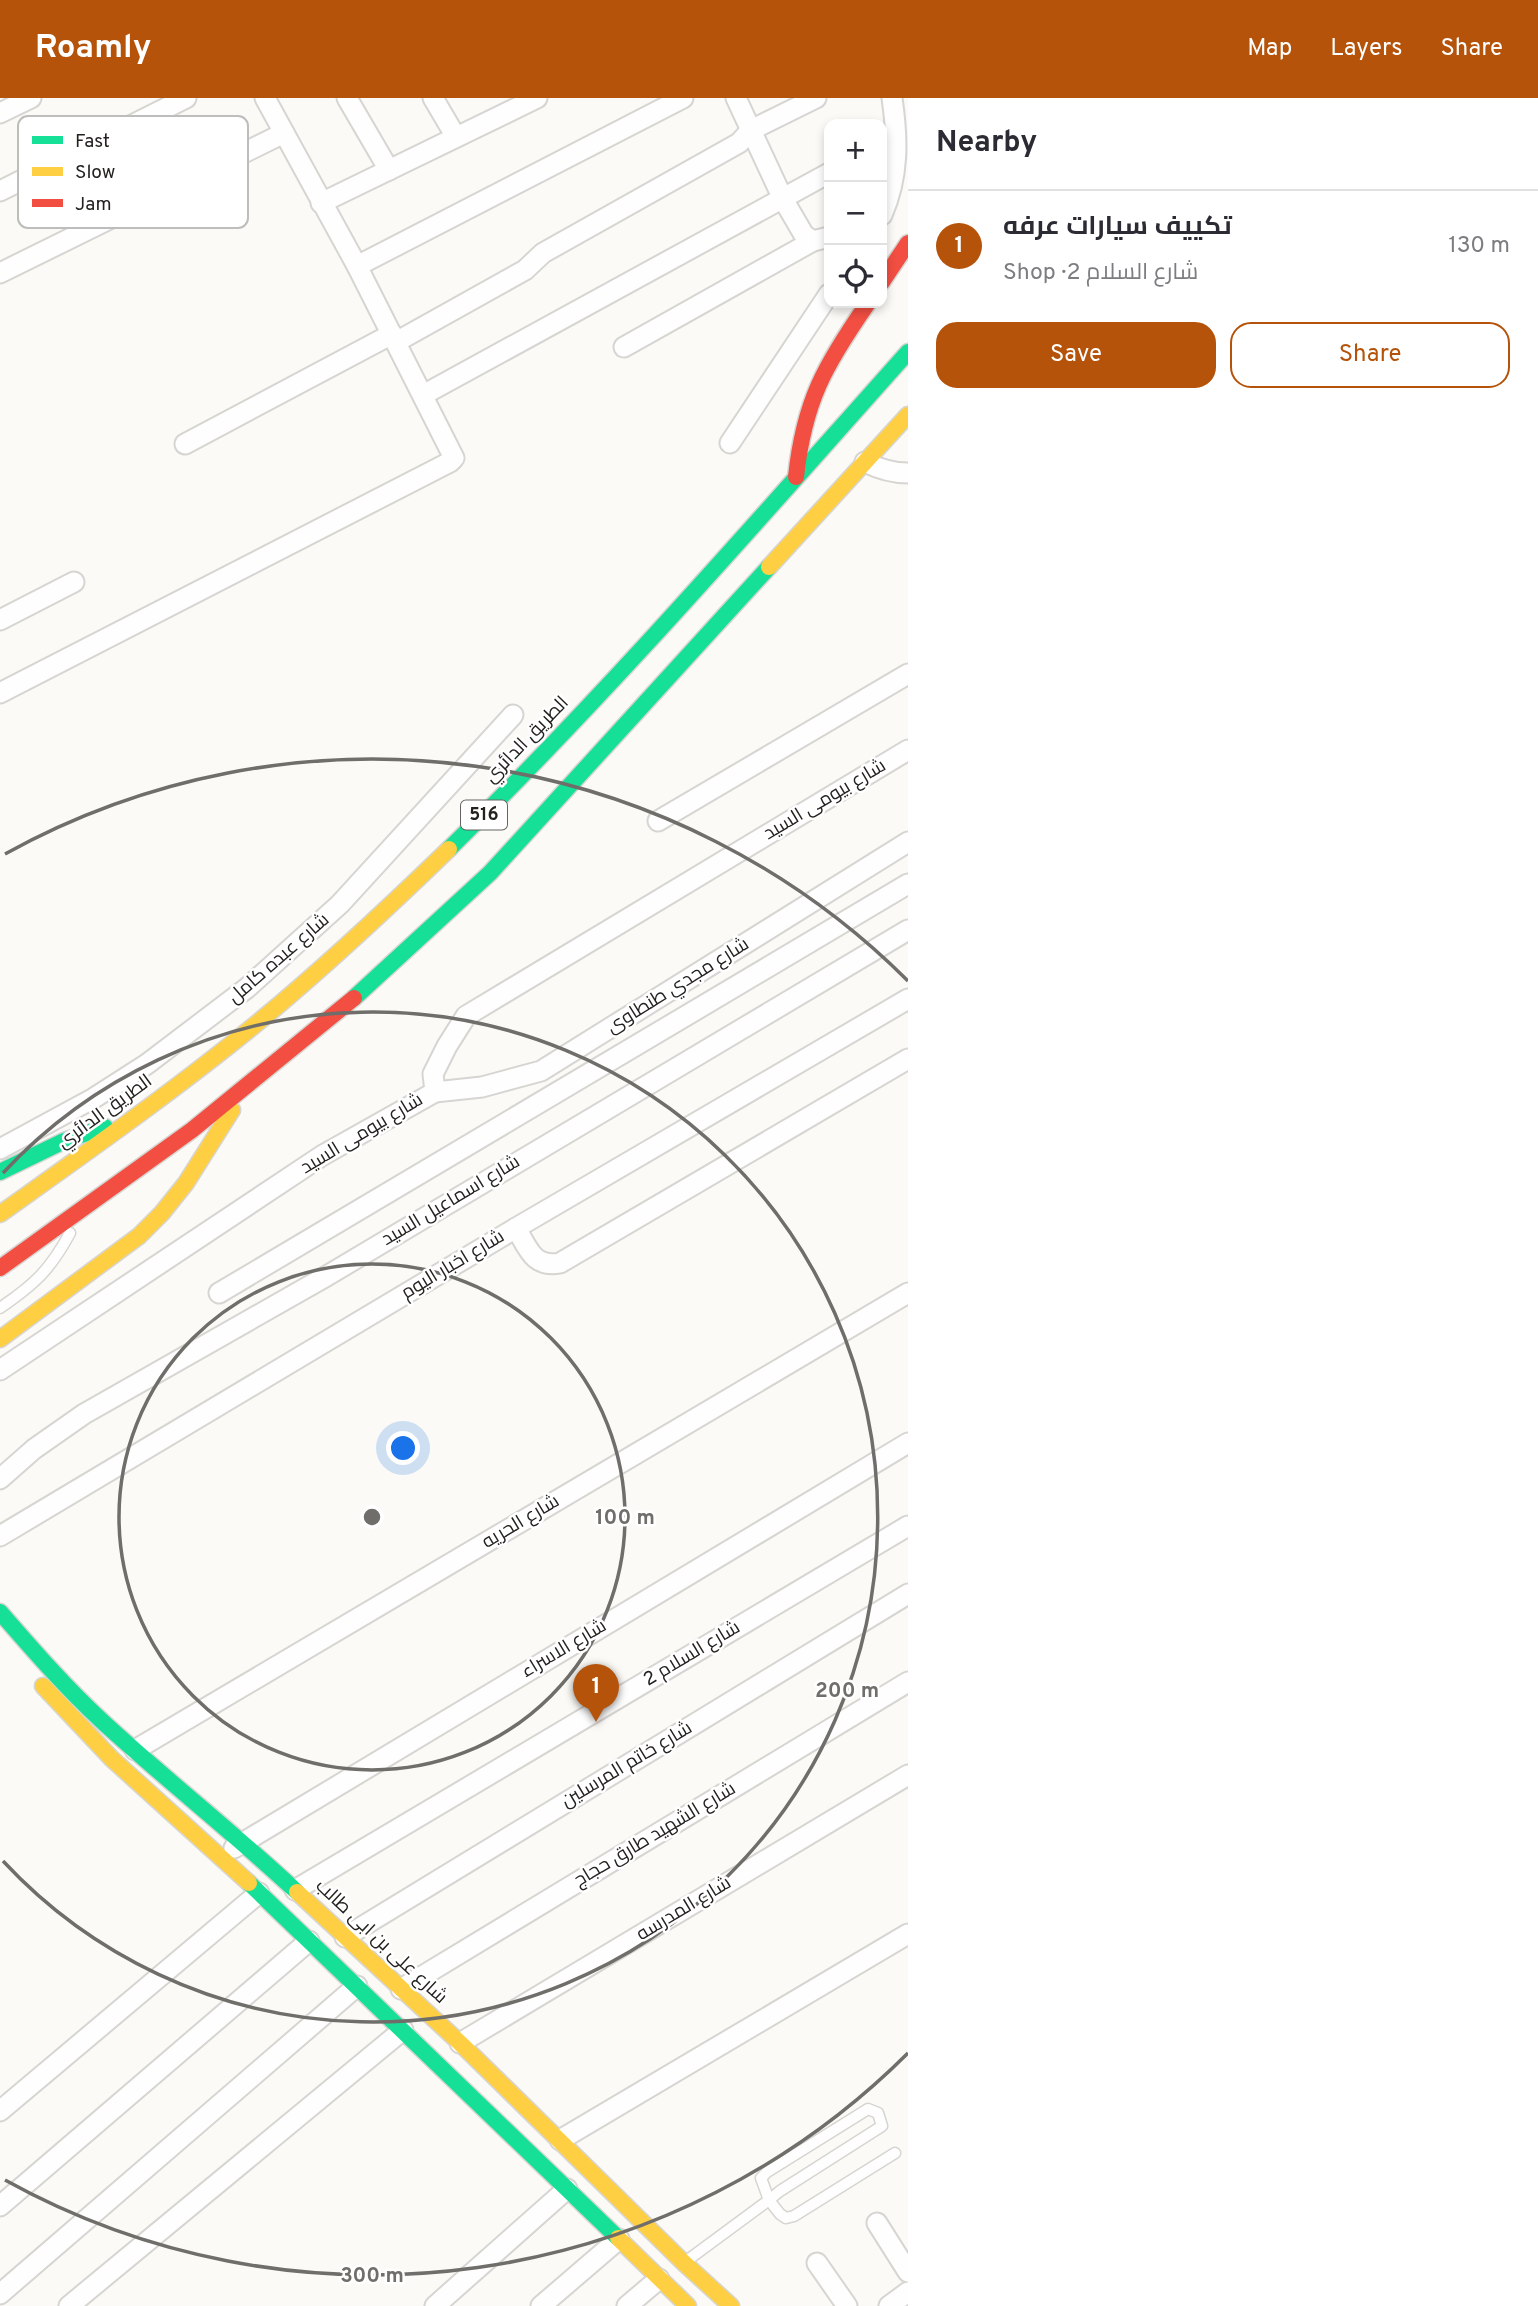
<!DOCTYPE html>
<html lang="en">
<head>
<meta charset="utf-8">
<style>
  body { margin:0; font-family:Overpass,Cairo,sans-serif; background:#f7f7f7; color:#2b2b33 }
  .controls { position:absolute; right:21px; top:21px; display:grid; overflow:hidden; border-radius:14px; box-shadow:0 4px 10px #0003 }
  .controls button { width:63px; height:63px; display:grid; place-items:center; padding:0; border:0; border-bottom:2px solid #e1e1e2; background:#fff; color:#2b2b33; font:35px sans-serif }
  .you { position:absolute; left:404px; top:1351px; width:24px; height:24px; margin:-18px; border:5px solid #fff; border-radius:50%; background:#1a73e8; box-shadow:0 0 0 10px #1a73e833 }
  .badge { display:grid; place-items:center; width:46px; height:46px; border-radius:50%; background:#b45309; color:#fff; font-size:23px; font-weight:700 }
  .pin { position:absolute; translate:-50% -58px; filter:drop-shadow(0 2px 4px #0008) }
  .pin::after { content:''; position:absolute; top:37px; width:24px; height:21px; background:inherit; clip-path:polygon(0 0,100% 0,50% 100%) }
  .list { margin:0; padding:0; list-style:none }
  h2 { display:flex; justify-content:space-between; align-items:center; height:91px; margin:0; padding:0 28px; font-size:30px }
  h2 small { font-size:23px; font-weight:400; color:#7c7c81 }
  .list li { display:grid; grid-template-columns:46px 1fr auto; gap:21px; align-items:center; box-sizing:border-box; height:112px; padding:0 28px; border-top:2px solid #e1e1e2 }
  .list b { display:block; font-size:26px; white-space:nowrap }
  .list p { margin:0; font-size:23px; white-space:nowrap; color:#7c7c81 }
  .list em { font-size:23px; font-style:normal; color:#7c7c81 }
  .actions { display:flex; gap:14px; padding:21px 28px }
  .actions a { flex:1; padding:16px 0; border:2px solid #b45309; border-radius:21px; text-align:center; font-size:24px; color:#b45309 }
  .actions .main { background:#b45309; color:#fff }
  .icon { flex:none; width:38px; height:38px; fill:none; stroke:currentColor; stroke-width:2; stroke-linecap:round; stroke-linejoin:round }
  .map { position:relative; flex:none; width:908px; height:2208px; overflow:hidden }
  header { display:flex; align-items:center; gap:42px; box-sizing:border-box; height:98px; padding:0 35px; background:#b45309; color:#fff }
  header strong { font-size:33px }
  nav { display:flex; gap:38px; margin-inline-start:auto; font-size:24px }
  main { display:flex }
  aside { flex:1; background:#fff }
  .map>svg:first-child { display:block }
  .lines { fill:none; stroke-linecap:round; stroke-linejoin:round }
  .lane-casing { stroke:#d6d5d2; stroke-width:13 }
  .street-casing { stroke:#d6d5d2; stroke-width:23 }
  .fast-casing { stroke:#d6d5d2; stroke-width:19 }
  .slow-casing { stroke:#d6d5d2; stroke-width:19 }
  .jam-casing { stroke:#d6d5d2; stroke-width:19 }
  .lane { stroke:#fffefe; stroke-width:10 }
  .street { stroke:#fffefe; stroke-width:19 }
  .fast { stroke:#16e098; stroke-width:16 }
  .slow { stroke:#ffcf43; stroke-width:16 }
  .jam { stroke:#f24e42; stroke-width:16 }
  .ring { fill:none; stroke:#6f6e6a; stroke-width:3.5 }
  .labels { text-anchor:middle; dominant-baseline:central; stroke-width:5; stroke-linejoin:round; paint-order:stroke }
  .shield { fill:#fff; stroke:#656462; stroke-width:2 }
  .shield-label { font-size:18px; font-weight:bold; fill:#23221f }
  .street-label { font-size:19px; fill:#23221f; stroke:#fff }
  .key { fill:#fff; stroke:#bdbdbc; stroke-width:2 }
  .key-label { font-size:19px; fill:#23221f }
  .centre { fill:#6f6e6a; stroke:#fff; stroke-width:3.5 }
  .ring-label { font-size:21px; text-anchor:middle; font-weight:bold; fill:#6f6e6a; stroke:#fff; stroke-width:5; stroke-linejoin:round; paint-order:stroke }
</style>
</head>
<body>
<header>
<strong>Roamly</strong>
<nav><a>Map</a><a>Layers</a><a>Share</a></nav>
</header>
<main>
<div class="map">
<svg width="908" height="2208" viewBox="0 0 908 2208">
  <rect width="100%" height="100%" fill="#fcfaf6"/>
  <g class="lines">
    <!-- lane casing -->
    <g class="lane-casing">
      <g id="lane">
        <path d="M 0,1210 C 35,1186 50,1172 70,1135"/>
        <polyline points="685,2164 769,2102 761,2080 767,2074 868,2011 878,2015 882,2028 780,2093 769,2102 780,2116 786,2120 794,2118 895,2055"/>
      </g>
    </g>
    <!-- street casing -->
    <g class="street-casing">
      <g id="street">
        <polyline points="347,0 389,72"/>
        <polyline points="433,0 456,39"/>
        <polyline points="736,0 783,101 804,137 813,143 829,139"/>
        <polyline points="0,15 31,0"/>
        <polyline points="0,93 186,0"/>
        <polyline points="321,105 537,0"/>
        <path d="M 882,117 C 899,78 898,41 892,0"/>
        <polyline points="357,168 683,0"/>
        <polyline points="0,175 284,35"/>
        <polyline points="396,244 525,172 543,155 739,45 751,32 816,0"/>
        <polyline points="624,249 813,143"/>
        <polyline points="423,297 829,75"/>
        <polyline points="730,345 829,196"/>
        <polyline points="185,346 392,236"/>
        <path d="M 865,364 C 879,371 893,375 908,375"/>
        <polyline points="0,522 74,484"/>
        <polyline points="0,595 450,364 454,360 357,168 265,0"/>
        <polyline points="658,723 908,576"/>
        <polyline points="435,994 482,989 541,973 908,744"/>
        <polyline points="0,1051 94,1000 147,966 247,890 340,806 513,617"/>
        <path d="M 516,1130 C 528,1150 533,1170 560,1165 L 908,961"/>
        <polyline points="219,1195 908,786"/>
        <polyline points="0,1272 323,1057 435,994 433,976 447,948 466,918 908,652"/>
        <polyline points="0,1381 34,1351 84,1316 325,1179 908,832"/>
        <polyline points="0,1438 516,1130 908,901"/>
        <polyline points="135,1652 908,1195"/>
        <polyline points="234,1750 908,1345"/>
        <polyline points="295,1792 908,1428"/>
        <polyline points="345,1839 908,1496"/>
        <polyline points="401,1891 908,1584"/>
        <polyline points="460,1945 908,1677"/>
        <polyline points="0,2013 259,1795"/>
        <polyline points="560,2042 908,1836"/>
        <polyline points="0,2108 309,1843"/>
        <polyline points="877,2125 908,2174"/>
        <polyline points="817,2165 847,2208"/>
        <polyline points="0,2196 357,1888"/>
        <polyline points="69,2208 403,1932"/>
        <polyline points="435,2208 567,2091"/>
        <polyline points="541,2208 619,2141"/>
        <polyline points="627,2208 659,2181"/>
        <polyline points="889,2208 908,2194"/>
      </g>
    </g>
    <!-- fast casing -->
    <g class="fast-casing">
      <g id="fast">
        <path d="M 449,751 C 610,593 758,422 908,254"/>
        <polyline points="354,900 490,775 769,469"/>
        <polyline points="0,1074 64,1043 105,1029"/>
        <path d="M 0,1514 C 33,1552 66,1590 103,1624 C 166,1682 234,1735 297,1794"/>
        <polyline points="249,1785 618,2140"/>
      </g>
    </g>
    <!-- slow casing -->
    <g class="slow-casing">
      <g id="slow">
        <polyline points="769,469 908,317"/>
        <path d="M 0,1116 C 87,1054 174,993 256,926 C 323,871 387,811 449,751"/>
        <polyline points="0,1241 139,1138 162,1115 186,1085 232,1012"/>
        <polyline points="43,1588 112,1661 249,1785"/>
        <polyline points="297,1794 460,1945 684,2165 731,2208"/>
        <polyline points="618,2140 688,2208"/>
      </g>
    </g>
    <!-- jam casing -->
    <g class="jam-casing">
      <g id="jam">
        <polyline points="882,184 908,145"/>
        <path d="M 796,379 C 804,303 825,267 868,205"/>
        <polyline points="0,1170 192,1032 354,900"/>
      </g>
    </g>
    <!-- lane -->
    <use href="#lane" class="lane"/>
    <!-- street -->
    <use href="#street" class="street"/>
    <!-- fast -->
    <use href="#fast" class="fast"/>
    <!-- slow -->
    <use href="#slow" class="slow"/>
    <!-- jam -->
    <use href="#jam" class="jam"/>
  </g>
  <!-- distance rings -->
  <g class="ring">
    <circle cx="372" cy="1419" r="253"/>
    <path d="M3 1075A505 505 0 1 1 3 1763"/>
    <path d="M908 1955A758 758 0 0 1 5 2082M5 756A758 758 0 0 1 908 883"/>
  </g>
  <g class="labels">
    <!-- shield labels -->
    <rect class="shield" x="461" y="702.5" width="46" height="29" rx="5"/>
    <g class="shield-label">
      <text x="484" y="717">516</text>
    </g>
    <!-- street labels -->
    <g class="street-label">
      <text transform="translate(527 642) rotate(-46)">الطريق الدائري</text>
      <text transform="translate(825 702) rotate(-31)">شارع بيومى السيد</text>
      <text transform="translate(279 861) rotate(-41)">شارع عبده كامل</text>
      <text transform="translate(678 888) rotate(-32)">شارع مجدي طنطاوى</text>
      <text transform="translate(105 1014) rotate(-36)">الطريق الدائري</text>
      <text transform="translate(362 1036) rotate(-31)">شارع بيومى السيد</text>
      <text transform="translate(451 1103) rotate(-31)">شارع اسماعيل السيد</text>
      <text transform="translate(453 1167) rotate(-31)">شارع اخبار اليوم</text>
      <text transform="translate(521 1424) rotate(-31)">شارع الحريه</text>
      <text transform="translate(564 1551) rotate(-31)">شارع الاسراء</text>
      <text transform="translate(692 1556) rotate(-31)">شارع السلام 2</text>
      <text transform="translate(627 1667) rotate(-31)">شارع خاتم المرسلين</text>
      <text transform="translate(655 1737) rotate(-31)">شارع الشهيد طارق حجاج</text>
      <text transform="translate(684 1811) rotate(-31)">شارع المدرسه</text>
      <text transform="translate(381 1844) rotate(43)">شارع على بن ابى طالب</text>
    </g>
  </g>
  <!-- legend -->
  <rect x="18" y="18" width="230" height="112" rx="10" class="key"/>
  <rect x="32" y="38" width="31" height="8" fill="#16e098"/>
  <rect x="32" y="69" width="31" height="9" fill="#ffcf43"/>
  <rect x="32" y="101" width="31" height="8" fill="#f24e42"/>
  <g class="key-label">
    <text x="75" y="49">Fast</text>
    <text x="75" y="80">Slow</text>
    <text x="75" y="112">Jam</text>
  </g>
  <circle cx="372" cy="1419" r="10" class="centre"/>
  <g class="ring-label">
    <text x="625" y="1426">100 m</text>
    <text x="847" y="1599">200 m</text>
    <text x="372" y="2184">300 m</text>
  </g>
</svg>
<div class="controls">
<button>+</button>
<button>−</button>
<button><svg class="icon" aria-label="locate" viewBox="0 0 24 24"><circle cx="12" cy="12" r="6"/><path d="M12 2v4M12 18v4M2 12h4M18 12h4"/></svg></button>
</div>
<div class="you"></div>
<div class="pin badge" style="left:596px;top:1624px">1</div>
</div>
<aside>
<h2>Nearby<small></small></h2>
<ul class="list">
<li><span class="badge">1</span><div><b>تكييف سيارات عرفه</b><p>Shop · شارع السلام 2</p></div><em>130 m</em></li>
</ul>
<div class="actions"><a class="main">Save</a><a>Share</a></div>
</aside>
</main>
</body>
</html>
